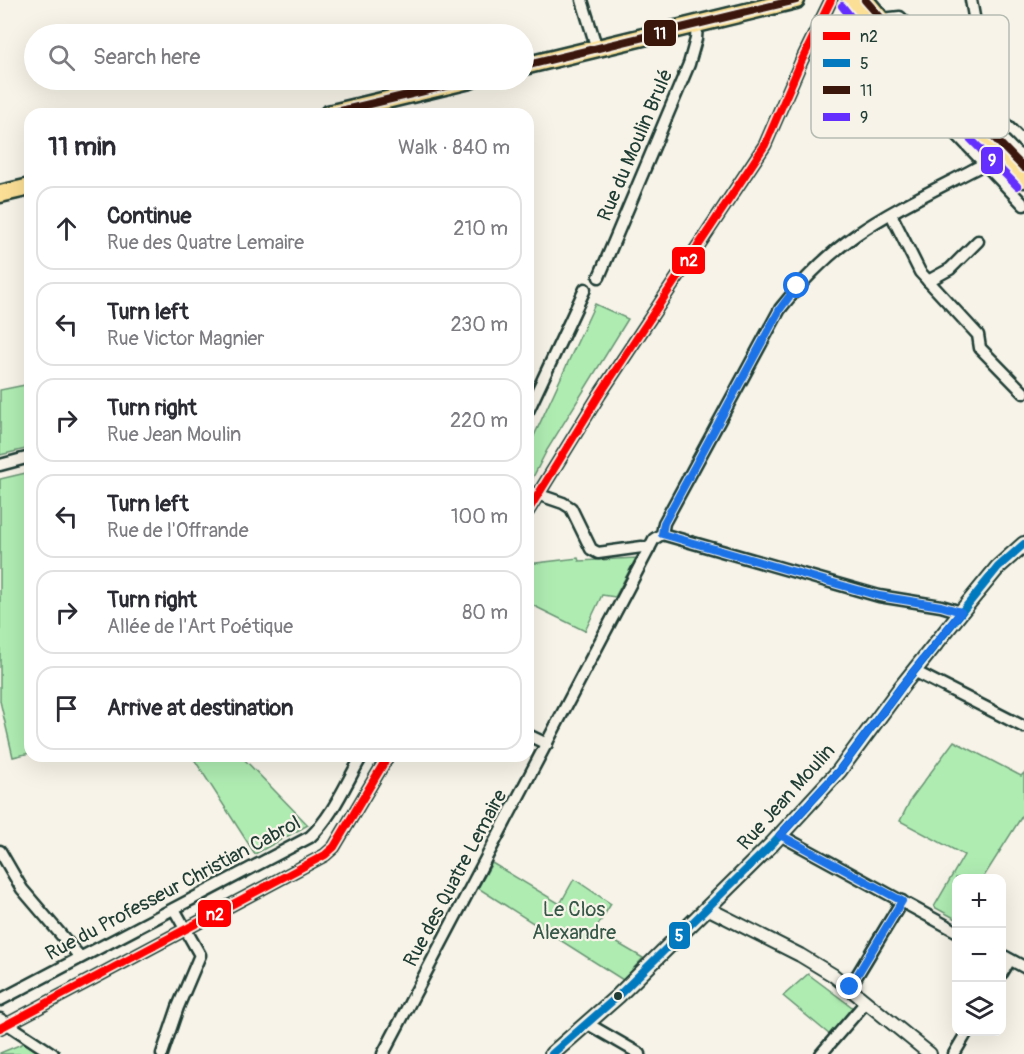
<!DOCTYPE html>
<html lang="en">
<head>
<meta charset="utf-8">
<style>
  body { margin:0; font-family:Pangolin,sans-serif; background:#f2f2f3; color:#2b2b33 }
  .controls { position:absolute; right:18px; bottom:18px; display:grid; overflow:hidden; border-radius:12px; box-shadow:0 6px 24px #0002 }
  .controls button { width:54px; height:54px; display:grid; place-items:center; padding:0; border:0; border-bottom:2px solid #e1e1e2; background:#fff; color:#2b2b33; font:30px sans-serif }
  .stop { position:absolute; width:18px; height:18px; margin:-14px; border:4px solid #1a73e8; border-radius:50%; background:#fff }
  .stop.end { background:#1a73e8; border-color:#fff; box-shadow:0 2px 6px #0008 }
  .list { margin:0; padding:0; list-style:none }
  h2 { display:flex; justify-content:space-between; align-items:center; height:78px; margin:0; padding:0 24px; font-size:26px }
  h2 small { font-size:20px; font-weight:400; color:#7c7c81 }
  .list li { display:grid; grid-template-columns:39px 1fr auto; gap:18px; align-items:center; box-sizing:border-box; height:84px; margin:0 12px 12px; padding:0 12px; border:2px solid #e1e1e2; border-radius:18px }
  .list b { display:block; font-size:22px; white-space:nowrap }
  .list p { margin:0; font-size:20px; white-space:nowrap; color:#7c7c81 }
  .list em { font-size:20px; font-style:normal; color:#7c7c81 }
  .icon { flex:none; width:33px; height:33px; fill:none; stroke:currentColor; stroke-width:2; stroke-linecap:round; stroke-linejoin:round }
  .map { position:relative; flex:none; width:1024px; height:1054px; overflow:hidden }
  .search { position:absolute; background:#fff; box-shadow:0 6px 24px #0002; left:24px; top:24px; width:510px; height:66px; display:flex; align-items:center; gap:15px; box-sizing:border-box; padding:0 21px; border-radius:33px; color:#7c7c81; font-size:22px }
  .panel { position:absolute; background:#fff; box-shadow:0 6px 24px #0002; left:24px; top:108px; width:510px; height:654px; border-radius:18px }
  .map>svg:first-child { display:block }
  .green { fill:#afecb2; stroke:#679473; stroke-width:1.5 }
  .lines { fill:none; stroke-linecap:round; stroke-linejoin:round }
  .minor-casing { stroke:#1f3d34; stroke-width:15 }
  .tertiary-casing { stroke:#1f3d34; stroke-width:16 }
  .secondary-casing { stroke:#1f3d34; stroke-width:18 }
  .primary-casing { stroke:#1f3d34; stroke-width:21 }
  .minor { stroke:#f7f3e8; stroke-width:10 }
  .tertiary { stroke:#f7f3e8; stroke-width:12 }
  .secondary { stroke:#f7f3e8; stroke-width:14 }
  .primary { stroke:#fbdf96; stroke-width:16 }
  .bus-1-casing { stroke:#f7f3e8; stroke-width:12 }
  .bus-2-casing { stroke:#f7f3e8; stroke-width:12 }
  .bus-3-casing { stroke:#f7f3e8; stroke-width:12 }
  .bus-4-casing { stroke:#f7f3e8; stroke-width:12 }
  .bus-1 { stroke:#f00; stroke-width:8 }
  .bus-2 { stroke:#0379bf; stroke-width:8 }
  .bus-3 { stroke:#3b170b; stroke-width:8 }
  .bus-4 { stroke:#642efe; stroke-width:8 }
  .route { stroke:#1a73e8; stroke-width:8 }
  .bus-dot { fill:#1f3d34; stroke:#f7f3e8; stroke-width:2 }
  .labels { text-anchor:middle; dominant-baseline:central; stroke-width:4.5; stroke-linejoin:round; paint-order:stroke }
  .street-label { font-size:20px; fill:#1f3d34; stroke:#f7f3e8 }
  .park-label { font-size:20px; fill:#355747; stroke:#f7f3e8 }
  .key { fill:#f7f3e8; stroke:#b6bcb2; stroke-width:1.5 }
  .key-label { font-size:16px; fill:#1f3d34 }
  .line-badge { stroke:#f7f3e8; stroke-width:2 }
  .badge-label { font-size:16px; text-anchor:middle; font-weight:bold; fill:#fff }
</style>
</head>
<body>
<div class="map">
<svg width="1024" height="1054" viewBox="0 0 1024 1054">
  <rect width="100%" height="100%" fill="#f7f3e8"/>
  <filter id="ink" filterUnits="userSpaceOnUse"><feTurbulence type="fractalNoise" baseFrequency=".0167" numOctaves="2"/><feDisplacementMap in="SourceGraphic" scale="12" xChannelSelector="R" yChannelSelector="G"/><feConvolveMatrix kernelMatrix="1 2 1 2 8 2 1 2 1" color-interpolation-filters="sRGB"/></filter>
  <g filter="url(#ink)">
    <!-- green -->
    <g class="green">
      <polygon points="595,304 628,319 547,450 531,481 528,480 528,449"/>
      <polygon points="30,384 30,448 0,455 0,390"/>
      <polygon points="30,472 30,753 13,757 0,701 0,479"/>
      <polygon points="578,558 579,561 636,558 615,597 602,595 585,631 528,603 528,564"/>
      <polygon points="954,741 1021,776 1024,773 1024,813 983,878 956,878 956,919 934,907 964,855 900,821 911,799"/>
      <polygon points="192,756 241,756 308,825 255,854"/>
      <polygon points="492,863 560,904 574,879 611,904 595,930 643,958 623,980 478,888"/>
      <polygon points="808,974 852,1007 830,1035 783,996"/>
      <polygon points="24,1043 40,1054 0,1054 0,1053"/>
    </g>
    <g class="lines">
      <!-- minor casing -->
      <g class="minor-casing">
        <g id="minor">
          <polyline points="582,0 597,49"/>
          <polyline points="971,0 989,98 993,108"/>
          <polyline points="881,19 900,17 1024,143"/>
          <polyline points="867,20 869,42 1024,205"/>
          <polyline points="891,214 920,272 978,335 980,348 1024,393"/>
          <polyline points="599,277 689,64 696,39 697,24"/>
          <polyline points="928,281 950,269 978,241"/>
          <polyline points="528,411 585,289"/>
          <polyline points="0,465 30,457"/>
          <polyline points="528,491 563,503 571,508 591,549 598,553 642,547 649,549"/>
          <polyline points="528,511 600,394 765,145 801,62 831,0"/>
          <polyline points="662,534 879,596 941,606 961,612"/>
          <polyline points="914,671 1024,727"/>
          <polyline points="528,735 547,744"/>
          <polyline points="780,835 956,931"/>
          <polyline points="0,851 22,889 80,957"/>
          <polyline points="1002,955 1024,967"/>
          <polyline points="1002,973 1010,960"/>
          <polyline points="850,987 902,901"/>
          <path d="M 0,1000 L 310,837 C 333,816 346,783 362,756"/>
          <polyline points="0,1019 53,1054"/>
          <polyline points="588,1024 640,1054"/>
          <polyline points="0,1028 325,855 334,847 388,756"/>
          <polyline points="162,1054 178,1007 200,955 174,909"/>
          <path d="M 383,1054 L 654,539 L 662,534 L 664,523 L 780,309 C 802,281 827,255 856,235 C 893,209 943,186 984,164"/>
          <polyline points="821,1054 866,1002"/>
          <polyline points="954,1054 967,1032"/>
        </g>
      </g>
      <!-- tertiary casing -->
      <g class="tertiary-casing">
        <polyline id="tertiary" points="707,908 800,955 833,975 930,1054"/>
      </g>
      <!-- secondary casing -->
      <g class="secondary-casing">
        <polyline id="secondary" points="552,1054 618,996 772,844 839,771 902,686 961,612 998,567 1024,544"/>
      </g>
      <!-- primary casing -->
      <g class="primary-casing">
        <g id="primary">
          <polyline points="851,0 861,14 1024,179"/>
          <polyline points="865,0 884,23"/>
          <polyline points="524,66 796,0"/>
          <polyline points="328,114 470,80"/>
          <polyline points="0,194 30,187"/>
        </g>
      </g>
      <!-- minor -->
      <use href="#minor" class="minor"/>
      <!-- tertiary -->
      <use href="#tertiary" class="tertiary"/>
      <!-- secondary -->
      <use href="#secondary" class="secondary"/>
      <!-- primary -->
      <use href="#primary" class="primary"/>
      <!-- bus-1 casing -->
      <g class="bus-1-casing">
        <g id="bus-1">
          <polyline points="528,511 600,394 765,145 801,62 831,0"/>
          <polyline points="0,1028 325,855 334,847 388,756"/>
        </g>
      </g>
      <!-- bus-2 casing -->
      <g class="bus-2-casing">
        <polyline id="bus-2" points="552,1054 618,996 772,844 839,771 902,686 998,567 1024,544"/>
      </g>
      <!-- bus-3 casing -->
      <g class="bus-3-casing">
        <g id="bus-3">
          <polyline points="865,0 917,59 1024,168"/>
          <polyline points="524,66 796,0"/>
          <polyline points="328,114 470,80"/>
        </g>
      </g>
      <!-- bus-4 casing -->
      <g class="bus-4-casing">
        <polyline id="bus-4" points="842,6 854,21 1017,186"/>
      </g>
      <!-- bus-1 -->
      <use href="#bus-1" class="bus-1"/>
      <!-- bus-2 -->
      <use href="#bus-2" class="bus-2"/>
      <!-- bus-3 -->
      <use href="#bus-3" class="bus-3"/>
      <!-- bus-4 -->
      <use href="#bus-4" class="bus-4"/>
    </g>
  </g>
  <g class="lines" filter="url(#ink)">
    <!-- route -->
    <polyline class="route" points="797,286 780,309 664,523 662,534 879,596 941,606 961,612 902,686 839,771 780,835 902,901 850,987"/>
  </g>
  <!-- markers -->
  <circle class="bus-dot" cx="618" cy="996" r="5"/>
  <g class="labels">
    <!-- street labels -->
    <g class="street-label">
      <text transform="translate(635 145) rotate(-67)">Rue du Moulin Brulé</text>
      <text transform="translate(786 797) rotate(-48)">Rue Jean Moulin</text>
      <text transform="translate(455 878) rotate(-62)">Rue des Quatre Lemaire</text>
      <text transform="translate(173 888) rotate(-28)">Rue du Professeur Christian Cabrol</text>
    </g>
    <!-- park labels -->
    <g class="park-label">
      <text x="574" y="909">Le Clos<tspan x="574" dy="23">Alexandre</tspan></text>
    </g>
  </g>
  <!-- legend -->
  <rect x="811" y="15" width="198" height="123" rx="9" class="key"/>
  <rect x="823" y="32" width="27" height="8" fill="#f00"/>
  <rect x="823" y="59" width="27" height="8" fill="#0379bf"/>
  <rect x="823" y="86" width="27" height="8" fill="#3b170b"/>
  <rect x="823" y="113" width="27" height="8" fill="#642efe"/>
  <g class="key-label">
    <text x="860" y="42">n2</text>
    <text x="860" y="69">5</text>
    <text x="860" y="96">11</text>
    <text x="860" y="123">9</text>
  </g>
  <g class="line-badge">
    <rect x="643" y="19" width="34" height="28" rx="6" fill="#3b170b"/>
    <rect x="980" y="146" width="24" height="29" rx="6" fill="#642efe"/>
    <rect x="671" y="246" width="35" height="29" rx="6" fill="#f00"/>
    <rect x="197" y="899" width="35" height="29" rx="6" fill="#f00"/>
    <rect x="668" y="921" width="23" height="29" rx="6" fill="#0379bf"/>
  </g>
  <g class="badge-label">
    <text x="660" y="39">11</text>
    <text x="992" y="166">9</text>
    <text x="689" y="266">n2</text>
    <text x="215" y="920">n2</text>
    <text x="679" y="941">5</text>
  </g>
</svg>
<div class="controls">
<button>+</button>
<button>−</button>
<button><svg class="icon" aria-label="layers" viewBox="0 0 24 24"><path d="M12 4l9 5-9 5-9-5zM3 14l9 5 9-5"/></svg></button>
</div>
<div class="stop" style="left:797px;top:286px"></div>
<div class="stop end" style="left:850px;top:987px"></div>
<div class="search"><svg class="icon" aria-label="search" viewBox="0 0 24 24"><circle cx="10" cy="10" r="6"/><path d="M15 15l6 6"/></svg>Search here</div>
<section class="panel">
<h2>11 min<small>Walk · 840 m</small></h2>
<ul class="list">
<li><svg class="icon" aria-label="ahead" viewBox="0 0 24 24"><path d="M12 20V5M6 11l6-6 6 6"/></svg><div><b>Continue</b><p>Rue des Quatre Lemaire</p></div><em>210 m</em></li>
<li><svg class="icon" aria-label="left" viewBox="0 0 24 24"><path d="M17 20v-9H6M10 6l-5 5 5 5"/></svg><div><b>Turn left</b><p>Rue Victor Magnier</p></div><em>230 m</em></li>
<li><svg class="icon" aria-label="right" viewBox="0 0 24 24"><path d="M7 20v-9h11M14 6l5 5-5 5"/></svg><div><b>Turn right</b><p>Rue Jean Moulin</p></div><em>220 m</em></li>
<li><svg class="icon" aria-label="left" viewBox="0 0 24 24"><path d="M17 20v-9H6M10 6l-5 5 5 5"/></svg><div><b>Turn left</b><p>Rue de l'Offrande</p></div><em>100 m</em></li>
<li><svg class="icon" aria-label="right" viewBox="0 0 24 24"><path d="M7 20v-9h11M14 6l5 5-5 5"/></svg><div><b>Turn right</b><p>Allée de l'Art Poétique</p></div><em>80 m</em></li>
<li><svg class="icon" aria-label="arrive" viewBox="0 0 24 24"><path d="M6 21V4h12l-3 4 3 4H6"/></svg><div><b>Arrive at destination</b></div></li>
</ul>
</section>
</div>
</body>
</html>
